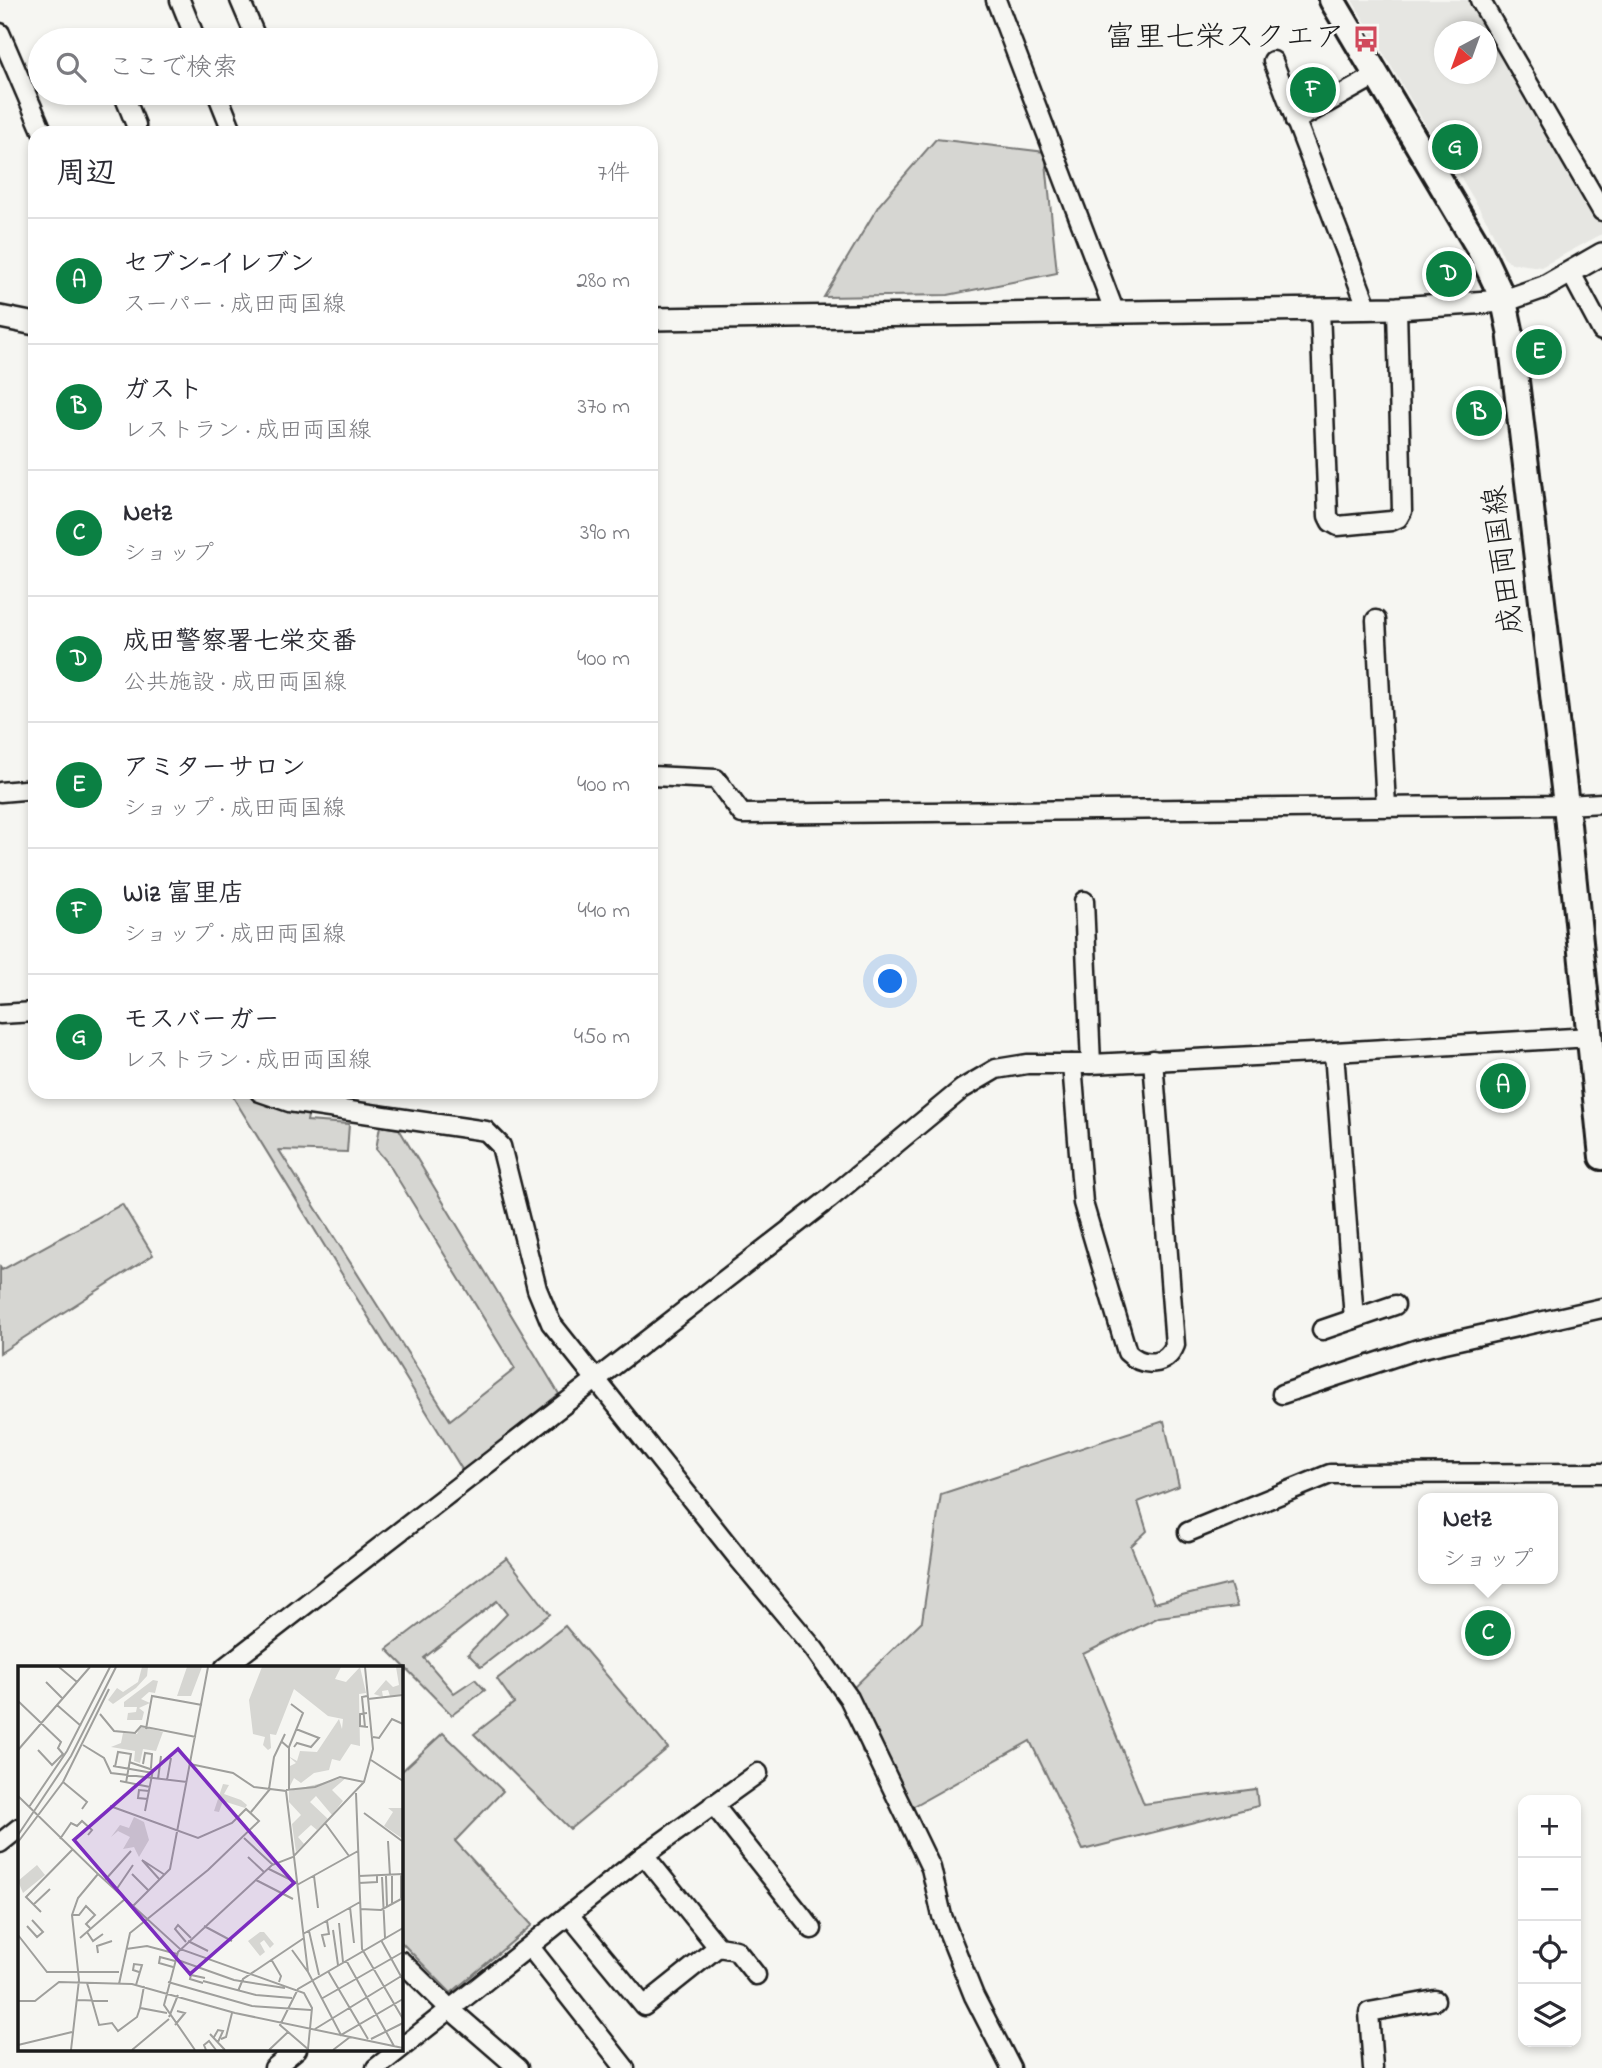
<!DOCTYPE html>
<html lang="ja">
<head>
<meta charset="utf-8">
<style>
  body { margin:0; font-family:"Indie Flower","Klee One",sans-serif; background:#f2f2f3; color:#2b2b33 }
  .controls { position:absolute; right:21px; bottom:21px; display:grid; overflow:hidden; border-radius:14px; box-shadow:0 4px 10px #0003 }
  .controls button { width:63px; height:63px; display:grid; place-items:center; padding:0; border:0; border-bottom:2px solid #e1e1e2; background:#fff; color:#2b2b33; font:35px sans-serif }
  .compass { position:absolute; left:1434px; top:21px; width:63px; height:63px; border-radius:50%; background:#fff; box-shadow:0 4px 10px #0003; rotate:221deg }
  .you { position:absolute; left:891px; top:982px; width:24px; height:24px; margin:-18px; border:5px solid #fff; border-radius:50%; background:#1a73e8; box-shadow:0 0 0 10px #1a73e833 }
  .badge { display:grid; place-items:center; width:46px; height:46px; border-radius:50%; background:#0b8043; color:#fff; font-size:23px; font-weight:700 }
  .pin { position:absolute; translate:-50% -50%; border:4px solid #fff; box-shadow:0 2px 7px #0006 }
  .popup { position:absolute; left:1418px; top:1493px; width:140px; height:91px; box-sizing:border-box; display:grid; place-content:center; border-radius:14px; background:#fff; filter:drop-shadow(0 2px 5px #0005); font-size:23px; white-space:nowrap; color:#7c7c81 }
  .popup b { font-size:26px; color:#2b2b33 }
  .popup::after { content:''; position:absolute; left:50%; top:100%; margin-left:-14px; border:14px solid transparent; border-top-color:#fff }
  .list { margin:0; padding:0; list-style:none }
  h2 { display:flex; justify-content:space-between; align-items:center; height:91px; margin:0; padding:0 28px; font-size:30px }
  h2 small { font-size:23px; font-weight:400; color:#7c7c81 }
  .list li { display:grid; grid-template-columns:46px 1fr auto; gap:21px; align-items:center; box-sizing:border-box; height:126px; padding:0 28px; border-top:2px solid #e1e1e2 }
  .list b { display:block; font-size:26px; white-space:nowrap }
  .list p { margin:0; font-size:23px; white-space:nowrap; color:#7c7c81 }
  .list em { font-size:23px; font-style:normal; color:#7c7c81 }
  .icon { flex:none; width:38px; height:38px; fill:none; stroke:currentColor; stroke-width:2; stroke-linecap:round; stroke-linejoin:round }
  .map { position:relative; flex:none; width:1602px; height:2068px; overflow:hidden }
  .search { position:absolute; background:#fff; box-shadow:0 4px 10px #0003; left:28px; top:28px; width:630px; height:77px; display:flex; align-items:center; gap:18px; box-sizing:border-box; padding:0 24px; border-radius:38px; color:#7c7c81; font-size:26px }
  .panel { position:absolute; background:#fff; box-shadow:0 4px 10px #0003; left:28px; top:126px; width:630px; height:973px; border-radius:21px }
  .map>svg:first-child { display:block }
  .built { fill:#e6e6e2; fill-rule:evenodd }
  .green { fill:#d6d6d2; stroke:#797977; stroke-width:2 }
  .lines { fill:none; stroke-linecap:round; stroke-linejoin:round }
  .minor-casing { stroke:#1c1c1c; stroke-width:23 }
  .tertiary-casing { stroke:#1c1c1c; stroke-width:26 }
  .secondary-casing { stroke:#1c1c1c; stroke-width:30 }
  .minor { stroke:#f6f6f2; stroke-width:18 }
  .tertiary { stroke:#f6f6f2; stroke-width:21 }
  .secondary { stroke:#f6f6f2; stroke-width:24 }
  .labels { text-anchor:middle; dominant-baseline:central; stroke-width:5; stroke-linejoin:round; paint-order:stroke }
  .poi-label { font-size:30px; fill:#1c1c1c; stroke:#f6f6f2; text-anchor:end }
  .street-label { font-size:30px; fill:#1c1c1c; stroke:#f6f6f2 }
  .inset-road { fill:none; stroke:#9f9f9c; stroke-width:2 }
  .view { fill:#7b2cbf; fill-opacity:0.15; stroke:#7b2cbf; stroke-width:3.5 }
  .inset-edge { fill:none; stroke:#1c1c1c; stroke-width:3.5 }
</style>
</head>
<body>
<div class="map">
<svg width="1602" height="2068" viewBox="0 0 1602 2068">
  <rect width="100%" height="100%" fill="#f6f6f2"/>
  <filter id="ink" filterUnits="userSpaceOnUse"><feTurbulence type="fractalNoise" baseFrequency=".0143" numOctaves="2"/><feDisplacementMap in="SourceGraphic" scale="14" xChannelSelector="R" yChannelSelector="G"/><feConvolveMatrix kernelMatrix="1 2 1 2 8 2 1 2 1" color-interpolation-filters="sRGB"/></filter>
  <g filter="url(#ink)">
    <!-- built -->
    <path class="built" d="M 1352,0 L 1476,0 L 1602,220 L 1602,234 L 1541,267 L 1511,263 L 1504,258 L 1488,223 L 1457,171 L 1425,124 ZM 1444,32 L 1486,32 L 1486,74 L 1444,74 Z"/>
    <!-- green -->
    <g class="green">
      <polygon points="936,139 1045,152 1057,273 948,295 824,297 879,205"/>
      <polygon points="230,1092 253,1092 309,1111 307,1121 349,1124 347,1152 279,1150 450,1420 515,1369 388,1163 376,1149 380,1126 399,1129 559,1394 463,1471"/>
      <polygon points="122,1204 153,1255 0,1353 0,1267 2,1270"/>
      <polygon points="1164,1421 1179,1486 1138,1502 1147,1531 1131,1546 1154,1603 1230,1584 1237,1607 1159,1617 1083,1654 1144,1804 1256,1789 1258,1806 1083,1850 1030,1741 905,1811 862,1751 853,1688 922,1621 941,1494"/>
      <polygon points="507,1558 550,1614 481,1667 468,1654 507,1614 497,1601 424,1658 454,1693 475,1679 485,1690 452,1715 387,1649"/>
      <polygon points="565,1626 668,1748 570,1829 474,1734 514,1703 497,1679"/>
      <polygon points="443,1733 503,1791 455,1841 532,1925 451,1993 401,1942 401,1772"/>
    </g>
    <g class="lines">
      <!-- minor casing -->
      <g class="minor-casing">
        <g id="minor">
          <polyline points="180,0 196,40"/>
          <polyline points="240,0 257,40"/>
          <polyline points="996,0 1115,313"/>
          <polyline points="1480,0 1602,211"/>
          <polyline points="0,33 43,133"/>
          <polyline points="1273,61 1368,309"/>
          <polyline points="123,93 136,125 136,133"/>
          <polyline points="217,93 233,133"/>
          <polyline points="1295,121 1377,75"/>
          <polyline points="1571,273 1602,331"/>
          <polyline points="1320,309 1328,516 1331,522 1338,526 1391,521 1398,518 1402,511 1397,308"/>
          <polyline points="1376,620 1386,806"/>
          <polyline points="651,776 716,779 742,814 1566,805 1602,803"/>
          <polyline points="0,792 35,789"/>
          <polyline points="1084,901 1091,1064"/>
          <polyline points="0,1014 35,1012"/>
          <polyline points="1334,1052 1354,1319"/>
          <path d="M 1072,1064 L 1083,1203 L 1127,1352 C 1143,1368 1167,1366 1175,1345 L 1153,1060"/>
          <polyline points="260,1092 289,1102 486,1131 501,1146 537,1289 551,1323 738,1558 814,1649 849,1698 931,1868 942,1916 974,1996 1011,2068"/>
          <polyline points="1322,1330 1395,1305"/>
          <polyline points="1282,1394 1418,1349 1602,1308"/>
          <polyline points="1188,1532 1330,1474 1602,1473"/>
          <polyline points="225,1667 829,1199 962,1089 996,1069 1027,1064 1091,1064 1334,1052 1591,1037"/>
          <polyline points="713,1804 812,1929"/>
          <polyline points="0,1843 19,1828"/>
          <polyline points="570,1916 644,2006 718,1947 644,1855"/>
          <polyline points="530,1947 625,2068"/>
          <polyline points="718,1947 736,1950 756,1975"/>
          <polyline points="401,1961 450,2009 518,2068"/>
          <polyline points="274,2068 297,2049"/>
          <polyline points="376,2068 644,1855 758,1773"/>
          <polyline points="1373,2068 1369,2012 1435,2000"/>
        </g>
      </g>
      <!-- tertiary casing -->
      <g class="tertiary-casing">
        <g id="tertiary">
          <polyline points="0,317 35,324"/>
          <polyline points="651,319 1397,308 1504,301 1544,287 1602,254"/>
        </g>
      </g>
      <!-- secondary casing -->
      <g class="secondary-casing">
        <polyline id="secondary" points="1332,0 1479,248 1504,301 1510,330 1566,805 1602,1157"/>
      </g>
      <!-- minor -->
      <use href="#minor" class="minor"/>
      <!-- tertiary -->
      <use href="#tertiary" class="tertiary"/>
      <!-- secondary -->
      <use href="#secondary" class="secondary"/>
    </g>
  </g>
  <!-- icons -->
  <defs>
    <g id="bus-bare" transform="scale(2.1)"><path d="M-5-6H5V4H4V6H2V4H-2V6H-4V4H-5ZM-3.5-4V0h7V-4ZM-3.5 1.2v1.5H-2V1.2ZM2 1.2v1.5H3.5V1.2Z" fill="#d1495b" stroke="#f6f6f2" stroke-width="2.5" paint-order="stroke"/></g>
  </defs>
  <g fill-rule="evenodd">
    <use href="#bus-bare" x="1366" y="39"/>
  </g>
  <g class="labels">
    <!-- poi labels -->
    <g class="poi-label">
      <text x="1345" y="39">富里七栄スクエア</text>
    </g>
    <!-- street labels -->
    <g class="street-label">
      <text transform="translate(1505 560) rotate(-97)">成田両国線</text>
    </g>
  </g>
  <!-- overview -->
  <g transform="translate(18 1666)">
    <rect width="385" height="385" fill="#f6f6f2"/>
    <path d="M 124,1 L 130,1 L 129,10 L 118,22 L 95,38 L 90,34 L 99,22 L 105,26 L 120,16 ZM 169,1 L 184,1 L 173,30 L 159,30 ZM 244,1 L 323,1 L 317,13 L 328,16 L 342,1 L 348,27 L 341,28 L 342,80 L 333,78 L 322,95 L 314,93 L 311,104 L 296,107 L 283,117 L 276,112 L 272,120 L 272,100 L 278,97 L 270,90 L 279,95 L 282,85 L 299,86 L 321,53 L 324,63 L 325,53 L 310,50 L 276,23 L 258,69 L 252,68 L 253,82 L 250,84 L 245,79 L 247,71 L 235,68 L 231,34 ZM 378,1 L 385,1 L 383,29 L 372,30 L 370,24 L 364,25 L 365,31 L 356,28 L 368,14 L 375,21 L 381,19 ZM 135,14 L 140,15 L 137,27 L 131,26 L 123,33 L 132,37 L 121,42 L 126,46 L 124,54 L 109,54 L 110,47 L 118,46 L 119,41 L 106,41 L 106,36 ZM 122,60 L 145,66 L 138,85 L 125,83 L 122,97 L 116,95 L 117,85 L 93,81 L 103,77 L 105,67 L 119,68 ZM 329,111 L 314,124 L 325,135 L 314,149 L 298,130 L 292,136 L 310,153 L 299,164 L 293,159 L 280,171 L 286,178 L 278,186 L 274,158 L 283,149 L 271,136 L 271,125 ZM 205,118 L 211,119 L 206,128 L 223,134 L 229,139 L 227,142 L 205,135 L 201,146 L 196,145 ZM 370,142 L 385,142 L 385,173 L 366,160 L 375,146 ZM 116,151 L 126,156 L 131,174 L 121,191 L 116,181 L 105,183 L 112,171 L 100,165 L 93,171 L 102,159 L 111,162 ZM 19,199 L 27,209 L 5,227 L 0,215 ZM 242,266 L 246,266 L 256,278 L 252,282 L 246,274 L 242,277 L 247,286 L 242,290 L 230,275 Z" fill="#d6d6d2"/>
    <path class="inset-road" d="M 41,1 L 59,16M 28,16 L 45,33M 350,33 L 385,29M 0,35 L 43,76 L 40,82 L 45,88 L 34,99 L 20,84M 39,39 L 63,60M 349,47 L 342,48 L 342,60 L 350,61M 82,48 L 96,65 L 117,67 L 123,60 L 178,71M 347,61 L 344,31 L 349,30M 128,63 L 134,30 L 184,39M 355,71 L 361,72 L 374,53 L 385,58M 263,75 L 271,82 L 271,124M 65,79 L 86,92 L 93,107 L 169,116M 271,81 L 285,47 L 273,38M 276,81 L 279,77 L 293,81 L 301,72 L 278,63M 0,84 L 72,1M 353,94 L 385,115M 111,96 L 135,104 L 127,145M 125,98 L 127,87 L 134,88 L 133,102M 172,98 L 215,107 L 236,121 L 268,125 L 290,306 L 323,369 L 385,333M 95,100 L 135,107M 97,101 L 100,86 L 113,88 L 108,117M 140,113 L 143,90M 149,114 L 153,92M 102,115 L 132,121M 45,116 L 69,136 L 64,143M 251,123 L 256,91 L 267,68M 268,124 L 297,121 L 322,111 L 346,116M 338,127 L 344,283 L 385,353M 0,130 L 80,208 L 60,232 L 54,249 L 61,314 L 53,384M 130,133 L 120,132 L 121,124 L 131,125M 92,140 L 180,172 L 214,157 L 228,143 L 241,155 L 190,204 L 112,267 L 101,318M 11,141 L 49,85 L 92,1M 233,146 L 252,123M 346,147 L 384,175M 307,157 L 331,190M 0,169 L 53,90 L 98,1M 226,172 L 255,199M 42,173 L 53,157 L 59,160 L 64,155 L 74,164 L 70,169M 370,175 L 372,210M 0,176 L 45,116 L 91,23M 230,191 L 246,206M 251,203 L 279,217M 80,208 L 162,283 L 286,327 L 294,342 L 290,383M 114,208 L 130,224M 383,208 L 383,232M 296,210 L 300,242M 341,210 L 385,208M 368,210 L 369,240M 374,210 L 374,237M 364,211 L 367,272M 87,214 L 113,185M 142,214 L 124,194 L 147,209M 238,214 L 275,233M 341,217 L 359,216 L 359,210M 279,219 L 340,185M 98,224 L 115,199M 15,239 L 32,223M 115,240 L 152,203 L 190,1M 332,241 L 336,277M 342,243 L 363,244 L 385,232M 23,246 L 8,231 L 54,184M 54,249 L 61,249 L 68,240 L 77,249 L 68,258 L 72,262M 321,257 L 325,296M 9,260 L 19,271 L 25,266 L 14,254M 186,260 L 214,275M 315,264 L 320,299M 291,265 L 301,309M 69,266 L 75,275 L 85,268M 285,268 L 342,236M 0,269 L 29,306 L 101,306M 62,272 L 107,233M 363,274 L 385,314M 170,275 L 190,285M 168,276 L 157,263 L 160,259 L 173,272M 307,281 L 304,269 L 311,268 L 309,255M 108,283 L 129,280 L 159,288M 274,284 L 290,306M 80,287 L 79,280 L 94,275M 157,293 L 216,314 L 267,322M 253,293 L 263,310 L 261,316M 328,294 L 376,380M 155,301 L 141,297 L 142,291 L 157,295M 310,305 L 350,373M 185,315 L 238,329 L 274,332M 150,316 L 234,340 L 293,344M 69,317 L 81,359 L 94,357 L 100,365 L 119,351 L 122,342 L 149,347M 185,317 L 172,313 L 173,309 L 187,312M 118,319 L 124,299 L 116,298 L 115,304 L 121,306M 220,325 L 225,313 L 286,272M 303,333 L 385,286M 59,334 L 90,335M 0,335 L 17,335 L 41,316 L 114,318 L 217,347 L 385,382M 122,342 L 126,320M 151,351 L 160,329M 157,359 L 167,347 L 159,345M 297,363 L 385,309M 192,368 L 207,384M 196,371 L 200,364 L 205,365 L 200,376M 203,373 L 208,371 L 214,347M 353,373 L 385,357M 0,379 L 54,366M 114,384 L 151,353M 177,384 L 146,339 L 160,286 L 254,199 L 275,191 L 346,116 L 355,83 L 347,1M 188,384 L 186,379 L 191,375 L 198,384M 251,384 L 270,366M 291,384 L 262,359 L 280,323 L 385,262M 315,384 L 332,371"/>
    <path class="view" d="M 160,83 L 276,217 L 172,308 L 56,174 Z"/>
    <rect width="385" height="385" class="inset-edge"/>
  </g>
</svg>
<div class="controls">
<button>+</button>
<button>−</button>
<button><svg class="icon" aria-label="locate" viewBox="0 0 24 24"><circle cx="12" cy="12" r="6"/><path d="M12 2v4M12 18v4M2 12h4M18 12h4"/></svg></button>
<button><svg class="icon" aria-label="layers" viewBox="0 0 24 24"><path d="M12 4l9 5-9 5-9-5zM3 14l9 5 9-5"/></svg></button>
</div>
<svg class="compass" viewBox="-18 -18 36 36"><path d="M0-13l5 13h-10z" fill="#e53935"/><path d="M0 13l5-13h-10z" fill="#7c7c81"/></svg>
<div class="you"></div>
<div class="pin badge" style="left:1503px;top:1086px">A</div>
<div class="pin badge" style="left:1479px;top:413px">B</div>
<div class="pin badge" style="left:1488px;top:1633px">C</div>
<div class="popup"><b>Netz</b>ショップ</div>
<div class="pin badge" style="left:1449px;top:274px">D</div>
<div class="pin badge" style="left:1539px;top:352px">E</div>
<div class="pin badge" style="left:1313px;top:90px">F</div>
<div class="pin badge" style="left:1455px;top:147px">G</div>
<div class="search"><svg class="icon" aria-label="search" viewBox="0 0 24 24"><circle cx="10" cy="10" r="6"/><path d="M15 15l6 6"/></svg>ここで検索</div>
<section class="panel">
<h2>周辺<small>7件</small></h2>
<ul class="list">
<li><span class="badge">A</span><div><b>セブン-イレブン</b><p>スーパー · 成田両国線</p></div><em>280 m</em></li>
<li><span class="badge">B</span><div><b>ガスト</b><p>レストラン · 成田両国線</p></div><em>370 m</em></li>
<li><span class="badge">C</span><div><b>Netz</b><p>ショップ</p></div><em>390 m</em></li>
<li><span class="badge">D</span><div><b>成田警察署七栄交番</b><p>公共施設 · 成田両国線</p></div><em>400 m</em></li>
<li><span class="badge">E</span><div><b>アミターサロン</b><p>ショップ · 成田両国線</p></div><em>400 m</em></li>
<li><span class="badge">F</span><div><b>Wiz 富里店</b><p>ショップ · 成田両国線</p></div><em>440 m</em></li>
<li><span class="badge">G</span><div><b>モスバーガー</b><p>レストラン · 成田両国線</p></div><em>450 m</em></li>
</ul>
</section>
</div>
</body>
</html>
